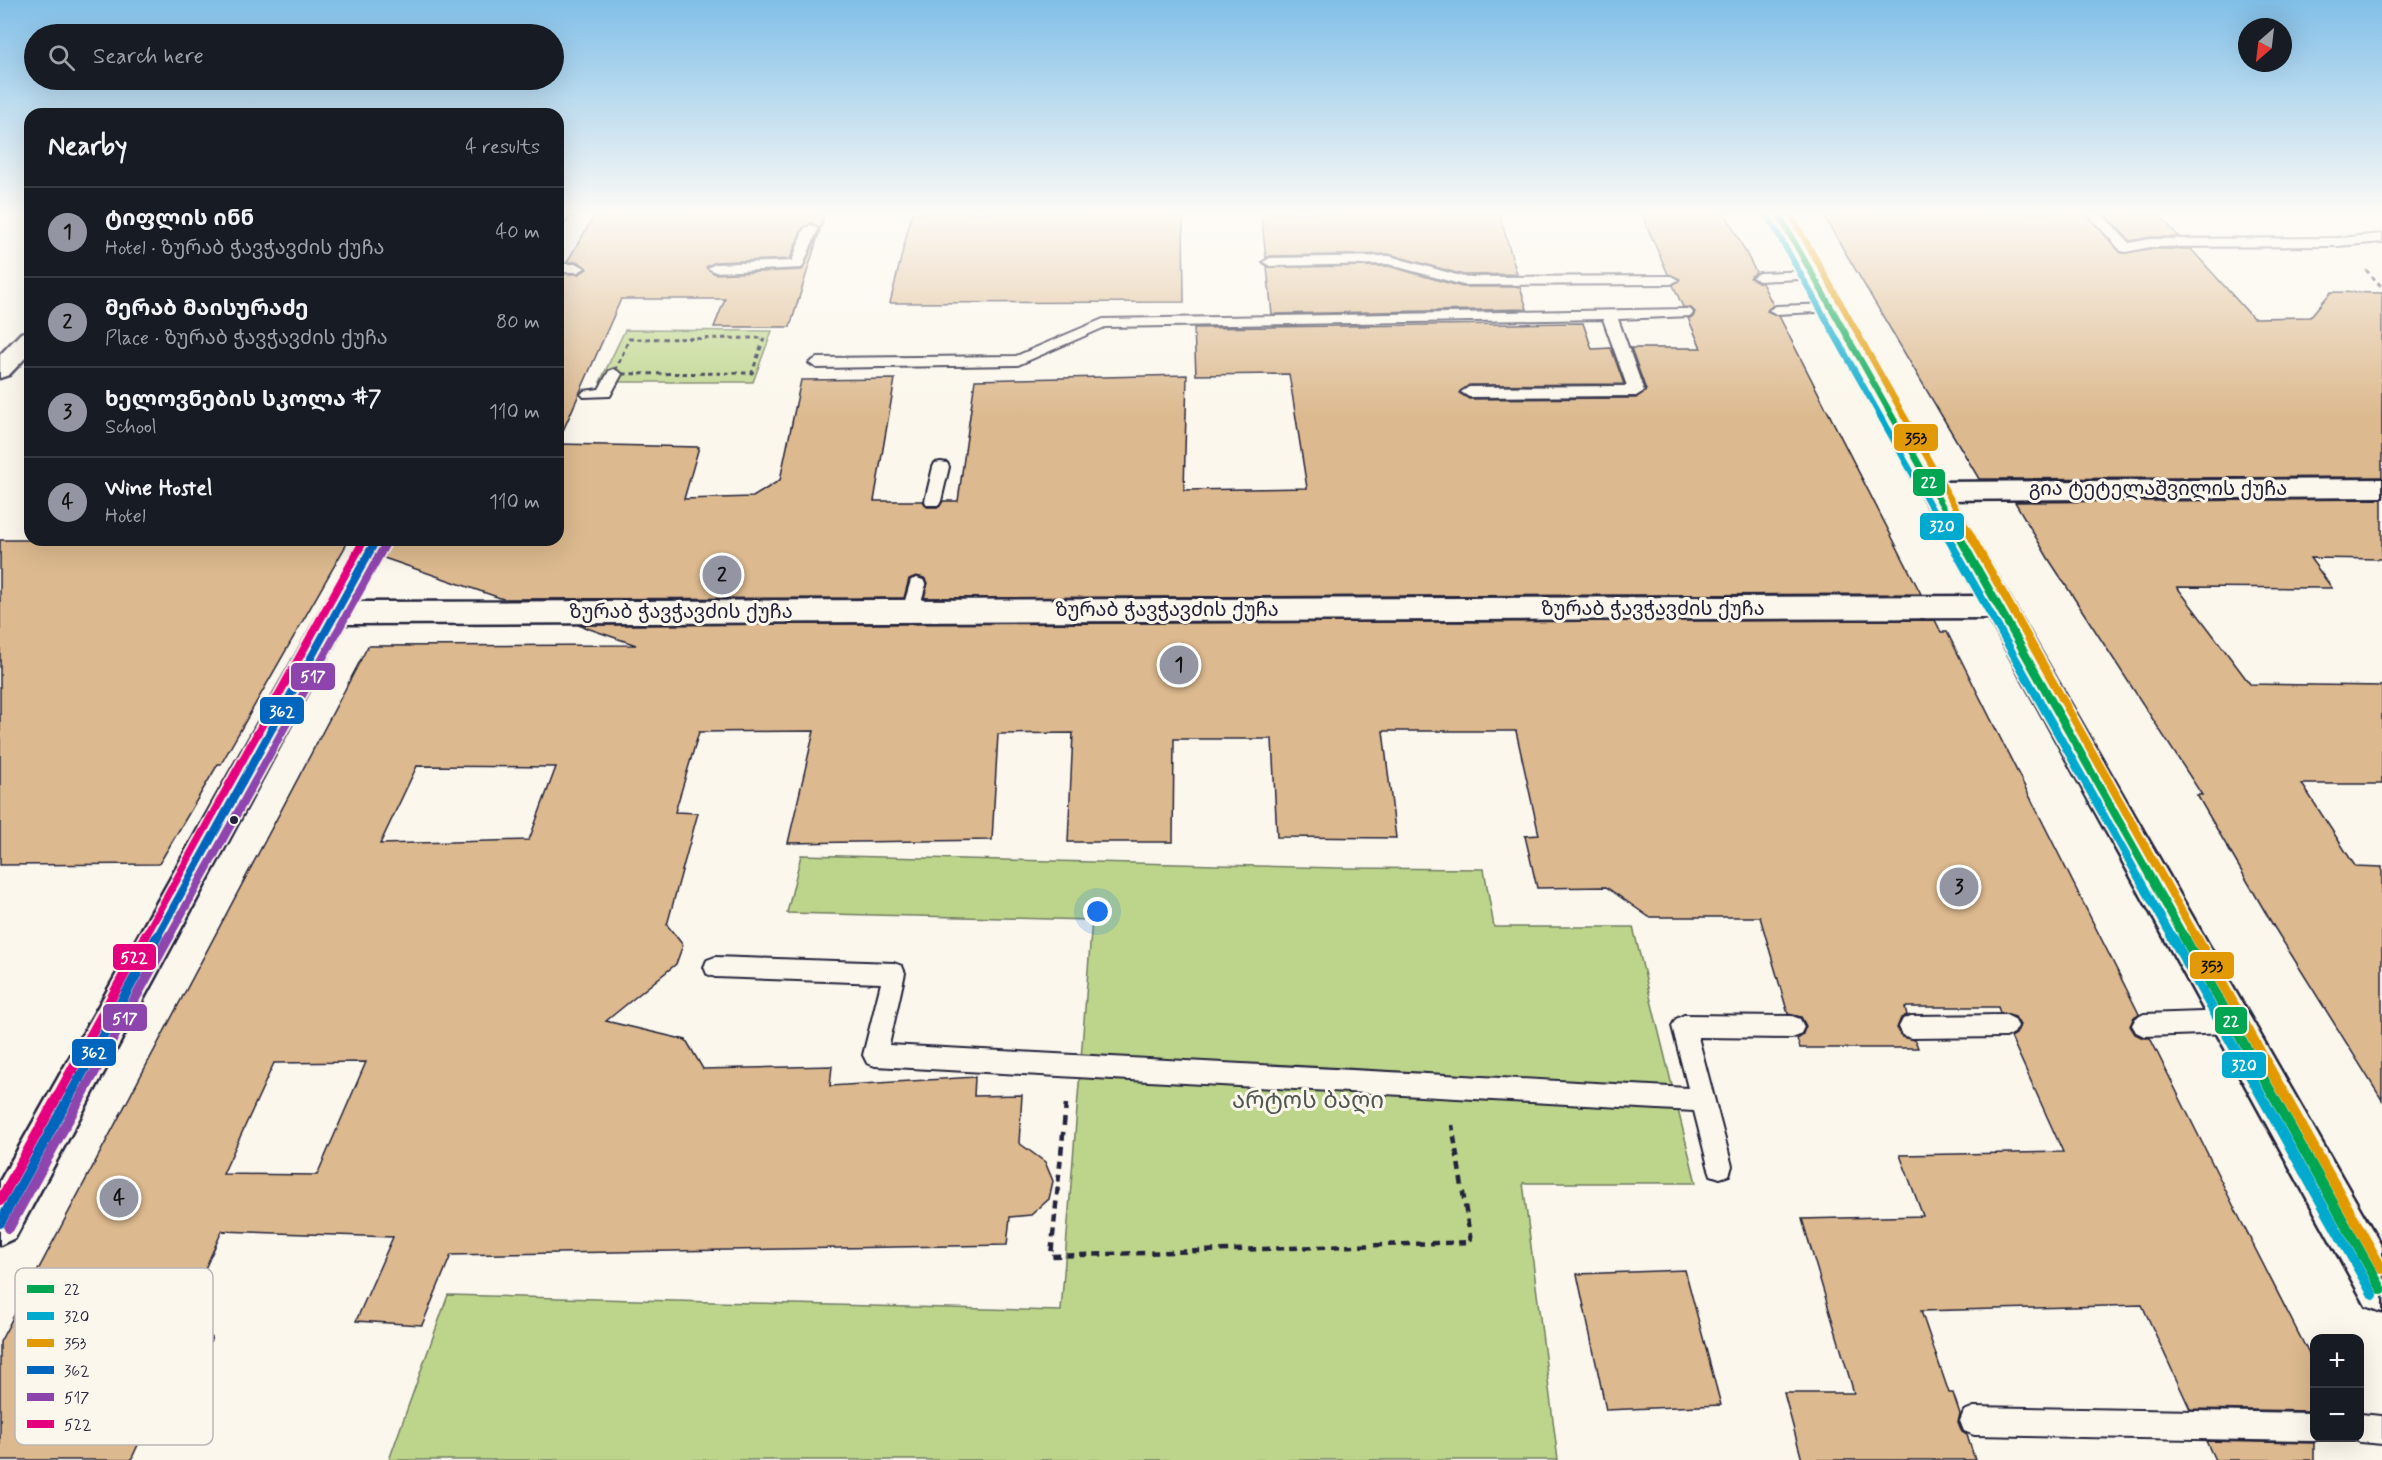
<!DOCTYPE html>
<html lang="en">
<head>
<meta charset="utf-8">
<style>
  body { margin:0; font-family:Mynerve,"Noto Sans Georgian",sans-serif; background:#20242c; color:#f1f3f6 }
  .controls { position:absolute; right:18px; bottom:18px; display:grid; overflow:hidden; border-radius:12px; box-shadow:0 6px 24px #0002 }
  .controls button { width:54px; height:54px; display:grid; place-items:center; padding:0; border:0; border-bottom:2px solid #363941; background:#171b24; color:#f1f3f6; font:30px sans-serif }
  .compass { position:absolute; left:2238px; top:18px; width:54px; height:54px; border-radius:50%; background:#171b24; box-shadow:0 6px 24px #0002; rotate:208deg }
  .you { position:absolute; left:1098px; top:912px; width:21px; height:21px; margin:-15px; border:4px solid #fff; border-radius:50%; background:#1a73e8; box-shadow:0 0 0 9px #1a73e833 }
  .badge { display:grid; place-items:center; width:39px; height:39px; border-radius:50%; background:#9495a2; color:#111; font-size:20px; font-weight:700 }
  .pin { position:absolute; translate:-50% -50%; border:3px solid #fff; box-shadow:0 2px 6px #0006 }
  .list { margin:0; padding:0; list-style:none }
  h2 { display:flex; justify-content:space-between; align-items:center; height:78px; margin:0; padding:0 24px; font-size:26px }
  h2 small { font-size:20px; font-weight:400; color:#9ea1a6 }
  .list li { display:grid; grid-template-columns:39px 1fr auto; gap:18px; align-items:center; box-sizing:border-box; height:90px; padding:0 24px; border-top:2px solid #363941 }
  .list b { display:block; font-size:22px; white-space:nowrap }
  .list p { margin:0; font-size:20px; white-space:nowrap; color:#9ea1a6 }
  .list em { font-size:20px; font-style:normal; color:#9ea1a6 }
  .icon { flex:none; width:33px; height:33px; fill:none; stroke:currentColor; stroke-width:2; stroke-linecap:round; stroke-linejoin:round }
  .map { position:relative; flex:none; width:2382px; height:1460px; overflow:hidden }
  .search { position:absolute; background:#171b24; box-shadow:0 6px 24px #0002; left:24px; top:24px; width:540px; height:66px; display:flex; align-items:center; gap:15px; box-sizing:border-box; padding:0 21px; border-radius:33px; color:#9ea1a6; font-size:22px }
  .panel { position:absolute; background:#171b24; box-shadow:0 6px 24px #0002; left:24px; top:108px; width:540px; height:438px; border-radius:18px }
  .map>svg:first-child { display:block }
  .green { fill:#bdd58b; stroke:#707c63; stroke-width:1.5 }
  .building { fill:#dcb98e; stroke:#22223b; stroke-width:1.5; fill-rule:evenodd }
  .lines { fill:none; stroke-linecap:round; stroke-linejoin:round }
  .lane-casing { stroke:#22223b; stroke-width:4 }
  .street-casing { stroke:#22223b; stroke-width:5 }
  .secondary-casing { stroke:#22223b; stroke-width:5 }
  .path-far1 { stroke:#22223b; stroke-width:3; stroke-dasharray:4.5 4; stroke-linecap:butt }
  .path { stroke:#22223b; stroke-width:4.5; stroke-dasharray:8 6; stroke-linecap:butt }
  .lane { fill:#fbf7ec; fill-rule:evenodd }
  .street { fill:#fbf7ec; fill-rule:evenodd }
  .secondary { fill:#fbf7ec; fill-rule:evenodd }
  .bus-1-far2-casing { stroke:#fbf7ec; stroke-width:10 }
  .bus-1-far1-casing { stroke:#fbf7ec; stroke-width:12 }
  .bus-1-casing { stroke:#fbf7ec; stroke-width:14 }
  .bus-2-far2-casing { stroke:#fbf7ec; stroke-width:10 }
  .bus-2-far1-casing { stroke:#fbf7ec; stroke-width:12 }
  .bus-2-casing { stroke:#fbf7ec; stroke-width:14 }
  .bus-3-far2-casing { stroke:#fbf7ec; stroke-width:10 }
  .bus-3-far1-casing { stroke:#fbf7ec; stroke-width:12 }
  .bus-3-casing { stroke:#fbf7ec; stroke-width:14 }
  .bus-4-far1-casing { stroke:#fbf7ec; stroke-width:12 }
  .bus-4-casing { stroke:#fbf7ec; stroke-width:14 }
  .bus-5-far1-casing { stroke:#fbf7ec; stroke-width:12 }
  .bus-5-casing { stroke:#fbf7ec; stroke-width:14 }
  .bus-6-far1-casing { stroke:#fbf7ec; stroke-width:12 }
  .bus-6-casing { stroke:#fbf7ec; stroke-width:14 }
  .bus-1-far2 { stroke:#00a651; stroke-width:6 }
  .bus-1-far1 { stroke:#00a651; stroke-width:8 }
  .bus-1 { stroke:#00a651; stroke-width:10 }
  .bus-2-far2 { stroke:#00a9ce; stroke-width:6 }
  .bus-2-far1 { stroke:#00a9ce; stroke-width:8 }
  .bus-2 { stroke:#00a9ce; stroke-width:10 }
  .bus-3-far2 { stroke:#e29906; stroke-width:6 }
  .bus-3-far1 { stroke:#e29906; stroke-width:8 }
  .bus-3 { stroke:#e29906; stroke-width:10 }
  .bus-4-far1 { stroke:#0065bd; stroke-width:8 }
  .bus-4 { stroke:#0065bd; stroke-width:10 }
  .bus-5-far1 { stroke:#8e44ad; stroke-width:8 }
  .bus-5 { stroke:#8e44ad; stroke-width:10 }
  .bus-6-far1 { stroke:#e5007d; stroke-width:8 }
  .bus-6 { stroke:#e5007d; stroke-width:10 }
  .bus-dot { fill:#22223b; stroke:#fbf7ec; stroke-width:2 }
  .labels { text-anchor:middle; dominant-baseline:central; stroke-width:6; stroke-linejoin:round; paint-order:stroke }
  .street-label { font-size:20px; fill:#22223b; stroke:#fbf7ec }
  .near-park-label { font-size:24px; fill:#505853; stroke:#fbf7ec }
  .key { fill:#fbf7ec; stroke:#bab7b7; stroke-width:1.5 }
  .key-label { font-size:16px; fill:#22223b }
  .line-badge { stroke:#fbf7ec; stroke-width:2 }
  .badge-label { font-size:16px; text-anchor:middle; font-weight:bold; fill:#fff }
  .pale-badge-label { font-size:16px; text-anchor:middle; font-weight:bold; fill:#111 }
</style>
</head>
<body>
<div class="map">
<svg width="2382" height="1460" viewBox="0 0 2382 1460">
  <rect width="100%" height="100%" fill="#fbf7ec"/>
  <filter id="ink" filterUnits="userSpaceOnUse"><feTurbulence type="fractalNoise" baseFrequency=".0167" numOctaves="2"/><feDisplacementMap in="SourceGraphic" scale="12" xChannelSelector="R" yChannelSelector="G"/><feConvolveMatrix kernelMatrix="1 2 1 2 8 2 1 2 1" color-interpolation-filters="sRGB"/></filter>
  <g filter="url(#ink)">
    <!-- green -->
    <g class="green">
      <polygon points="625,330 772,331 753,382 600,382"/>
      <polygon points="801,855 1339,868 1484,869 1494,927 1633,927 1696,1183 1523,1183 1558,1460 389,1460 448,1295 1061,1311 1092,920 787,913"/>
    </g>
    <!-- building -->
    <g class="building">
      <polygon points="596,213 825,213 820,230 812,223 802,228 790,259 715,262 706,267 715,274 802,270 820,230 790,327 714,327 725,299 621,299 558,442 558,277 560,274 579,274 587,269 579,262 567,262"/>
      <polygon points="912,213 1183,213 1184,302 890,303"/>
      <polygon points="1261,213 1499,213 1517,274 1464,275 1389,254 1270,256 1266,258"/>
      <polygon points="1641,213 1725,213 1756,272 1750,278 1762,283 1773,305 1767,311 1779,316 1921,594 924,598 928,583 924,578 916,576 909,579 904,598 503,599 384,558 393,540 558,540 558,444 699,447 684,499 753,497 780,480 801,380 895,379 874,501 923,501 927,507 939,507 943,501 958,501 975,380 1187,375 1184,490 1307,488 1289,374 1196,375 1194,328 1583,323 1592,349 1611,348 1624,384 1469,385 1459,393 1469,399 1636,398 1646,390 1631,348 1701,348 1688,318 1693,317 1695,312 1691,308 1683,307 1673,285 1680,279 1668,274"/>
      <polygon points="1822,213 2085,213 2121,253 2150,249 2191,249 2253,318 2310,317 2331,292 2382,293 2382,477 1979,479"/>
      <polygon points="2104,213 2158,213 2179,237 2150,237 2130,241"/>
      <polygon points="1388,266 1462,287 1520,287 1527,309 1272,314 1267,267"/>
      <polygon points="2382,499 2382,559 2310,558 2332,588 2177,587 2250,684 2382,686 2382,784 2302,784 2355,866 2382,867 2382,1100 2274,927 2197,795 2202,795 2048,558 2015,502"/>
      <polygon points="0,540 349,540 221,764 218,764 159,864 0,865"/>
      <path d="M 1935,620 L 1941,632 L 1947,632 L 2139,1014 L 2134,1017 L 2130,1026 L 2135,1034 L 2143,1038 L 2150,1038 L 2236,1211 L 2314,1364 L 2314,1411 L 2190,1409 L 2142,1305 L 1921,1311 L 1949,1393 L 1953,1393 L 1960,1414 L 1958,1422 L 1962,1432 L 1967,1435 L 1975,1460 L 1802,1460 L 1784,1393 L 1854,1393 L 1802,1219 L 1923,1216 L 1900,1155 L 2063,1152 L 2011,1037 L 2016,1034 L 2020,1025 L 2015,1017 L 2000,1013 L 1998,1007 L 1905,1007 L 1907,1015 L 1901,1018 L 1897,1028 L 1902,1037 L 1915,1040 L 1918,1048 L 1800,1048 L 1797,1039 L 1802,1036 L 1806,1026 L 1801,1017 L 1788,1014 L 1760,917 L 1649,917 L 1606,887 L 1537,888 L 1525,836 L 1539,835 L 1516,731 L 1383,731 L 1396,838 L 1277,837 L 1272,739 L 1174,739 L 1173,842 L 1068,842 L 1073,733 L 998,734 L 992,840 L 788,843 L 814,731 L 699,732 L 675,812 L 698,813 L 667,925 L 683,945 L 676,964 L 606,1021 L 686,1040 L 703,1069 L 832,1066 L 830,1086 L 975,1077 L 974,1096 L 1022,1095 L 1019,1143 L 1045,1162 L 1053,1181 L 1049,1199 L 1031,1215 L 1010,1217 L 1007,1245 L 451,1255 L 422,1325 L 356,1321 L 393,1237 L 222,1231 L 173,1340 L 212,1337 L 177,1418 L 151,1417 L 131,1460 L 0,1460 L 0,1342 L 368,646 L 636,645 L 578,625 ZM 417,766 L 556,767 L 529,840 L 380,844 ZM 366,1062 L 317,1175 L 223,1174 L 274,1063 Z"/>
      <polygon points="1685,1270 1721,1405 1606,1410 1577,1274"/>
      <polygon points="2206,1441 2314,1443 2314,1460 2215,1460"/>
    </g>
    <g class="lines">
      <!-- lane casing -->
      <g class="lane-casing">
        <g id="lane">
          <polygon points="2087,213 2101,213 2129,243 2150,239 2338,238 2382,234 2382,242 2338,246 2150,247 2126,252 2121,251"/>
          <polygon points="811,225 818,229 802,268 715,272 708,268 715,264 792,261 804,229"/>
          <polygon points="1389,256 1464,277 1671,276 1678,280 1671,284 1463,285 1388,264 1270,266 1263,262 1270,258"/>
          <polygon points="558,264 578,264 585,268 578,272 558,272"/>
          <polygon points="1813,271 1818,272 1820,275 1818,278 1759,281 1752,277 1759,273"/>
          <polygon points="1832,304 1839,308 1837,311 1776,314 1769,310 1776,306"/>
          <polygon points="1686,309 1691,310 1693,313 1691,316 1618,319 1644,391 1636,396 1469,397 1461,392 1469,387 1627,386 1603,319 1105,327 1018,365 817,368 809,363 817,358 1016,356 1103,319"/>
          <polygon points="614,369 622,374 610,396 584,397 581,394 584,391 599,389 609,371"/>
          <polygon points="941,462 947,463 949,467 941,501 939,505 927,505 925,501 933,467 935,463"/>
          <polygon points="917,578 923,580 926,584 917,616 911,618 905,616 902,611 911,580"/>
          <polygon points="715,957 894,963 902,966 905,973 889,1045 1688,1088 1672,1026 1676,1019 1684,1015 1792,1016 1800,1019 1804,1027 1800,1035 1792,1038 1698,1037 1732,1166 1729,1175 1720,1178 1711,1175 1708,1166 1694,1111 875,1066 867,1063 863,1055 881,983 715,977 707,974 704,967 707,960"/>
          <polygon points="2231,1011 2239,1015 2243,1022 2239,1029 2231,1033 2144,1036 2136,1032 2132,1025 2136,1018 2144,1014"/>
          <polygon points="2006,1015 2014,1019 2018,1026 2014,1033 2006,1037 1911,1038 1903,1035 1899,1027 1903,1019 1911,1016"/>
          <polygon points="1974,1407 2314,1413 2314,1438 2322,1438 2314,1441 1974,1435 1964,1431 1960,1421 1964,1411"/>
          <polygon points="2360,1414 2382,1416 2382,1444 2360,1442 2350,1438 2360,1438"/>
        </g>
      </g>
      <!-- street casing -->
      <g class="street-casing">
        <g id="street">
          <polygon points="558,213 571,213 566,221 558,223"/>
          <polygon points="30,330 30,353 9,375 0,378 0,355 21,333"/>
          <polygon points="2382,479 2382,497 1934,500 1924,498 1920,491 1924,484 1934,482"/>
          <polygon points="361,540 391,540 357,602 1999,596 2010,599 2014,607 2010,615 1999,618 345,624 15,1238 0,1245 0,1181"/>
        </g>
      </g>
      <!-- secondary casing -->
      <g class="secondary-casing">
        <polygon id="secondary" points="1767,213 1789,213 2382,1247 2382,1312 2366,1306"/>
      </g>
      <!-- path-far1 -->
      <g class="path-far1">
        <polyline points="2366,270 2382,287"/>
        <polygon points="764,338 752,373 614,374 629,339"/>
      </g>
      <!-- path -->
      <polyline class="path" points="1066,1104 1051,1256 1471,1242 1452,1125"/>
      <!-- lane -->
      <use href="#lane" class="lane"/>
      <!-- street -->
      <use href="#street" class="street"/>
      <!-- secondary -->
      <use href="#secondary" class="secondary"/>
      <!-- bus-1-far2 casing -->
      <g class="bus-1-far2-casing">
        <polyline id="bus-1-far2" points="1778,213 1956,530"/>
      </g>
      <!-- bus-1-far1 casing -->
      <g class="bus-1-far1-casing">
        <polyline id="bus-1-far1" points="1955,529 2184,937"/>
      </g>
      <!-- bus-1 casing -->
      <g class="bus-1-casing">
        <polyline id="bus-1" points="2183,935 2382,1290"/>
      </g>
      <!-- bus-2-far2 casing -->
      <g class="bus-2-far2-casing">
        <polyline id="bus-2-far2" points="1769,218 1944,530"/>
      </g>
      <!-- bus-2-far1 casing -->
      <g class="bus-2-far1-casing">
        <polyline id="bus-2-far1" points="1943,529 2172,937"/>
      </g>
      <!-- bus-2 casing -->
      <g class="bus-2-casing">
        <polyline id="bus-2" points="2171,935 2373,1295"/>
      </g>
      <!-- bus-3-far2 casing -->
      <g class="bus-3-far2-casing">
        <polyline id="bus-3-far2" points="1790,213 1968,530"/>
      </g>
      <!-- bus-3-far1 casing -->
      <g class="bus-3-far1-casing">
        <polyline id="bus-3-far1" points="1967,529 2196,937"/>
      </g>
      <!-- bus-3 casing -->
      <g class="bus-3-casing">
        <polyline id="bus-3" points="2195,935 2382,1269"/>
      </g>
      <!-- bus-4-far1 casing -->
      <g class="bus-4-far1-casing">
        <polyline id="bus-4-far1" points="157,937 376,540"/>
      </g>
      <!-- bus-4 casing -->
      <g class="bus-4-casing">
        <polyline id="bus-4" points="0,1223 158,935"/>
      </g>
      <!-- bus-5-far1 casing -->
      <g class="bus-5-far1-casing">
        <polyline id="bus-5-far1" points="169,937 385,545"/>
      </g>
      <!-- bus-5 casing -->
      <g class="bus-5-casing">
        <polyline id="bus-5" points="9,1228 170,935"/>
      </g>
      <!-- bus-6-far1 casing -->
      <g class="bus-6-far1-casing">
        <polyline id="bus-6-far1" points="145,937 364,540"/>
      </g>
      <!-- bus-6 casing -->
      <g class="bus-6-casing">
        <polyline id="bus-6" points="0,1201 146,935"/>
      </g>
      <!-- bus-1-far2 -->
      <use href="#bus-1-far2" class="bus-1-far2"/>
      <!-- bus-1-far1 -->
      <use href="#bus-1-far1" class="bus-1-far1"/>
      <!-- bus-1 -->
      <use href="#bus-1" class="bus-1"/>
      <!-- bus-2-far2 -->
      <use href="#bus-2-far2" class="bus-2-far2"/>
      <!-- bus-2-far1 -->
      <use href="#bus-2-far1" class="bus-2-far1"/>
      <!-- bus-2 -->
      <use href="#bus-2" class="bus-2"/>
      <!-- bus-3-far2 -->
      <use href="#bus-3-far2" class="bus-3-far2"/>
      <!-- bus-3-far1 -->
      <use href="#bus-3-far1" class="bus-3-far1"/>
      <!-- bus-3 -->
      <use href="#bus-3" class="bus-3"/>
      <!-- bus-4-far1 -->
      <use href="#bus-4-far1" class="bus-4-far1"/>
      <!-- bus-4 -->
      <use href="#bus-4" class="bus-4"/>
      <!-- bus-5-far1 -->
      <use href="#bus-5-far1" class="bus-5-far1"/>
      <!-- bus-5 -->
      <use href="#bus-5" class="bus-5"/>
      <!-- bus-6-far1 -->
      <use href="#bus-6-far1" class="bus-6-far1"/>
      <!-- bus-6 -->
      <use href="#bus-6" class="bus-6"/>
    </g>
  </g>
  <!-- sky -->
  <linearGradient id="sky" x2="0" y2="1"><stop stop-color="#81bfe8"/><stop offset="0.51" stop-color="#fdfbf6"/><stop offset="1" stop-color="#fdfbf6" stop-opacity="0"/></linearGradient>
  <rect width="2382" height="418" fill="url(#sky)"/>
  <!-- markers -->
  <circle class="bus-dot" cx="234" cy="820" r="5"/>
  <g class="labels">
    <!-- street labels -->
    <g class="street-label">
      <text x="2158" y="489">გია ტეტელაშვილის ქუჩა</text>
      <text x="1653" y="609">ზურაბ ჭავჭავძის ქუჩა</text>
      <text x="1167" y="610">ზურაბ ჭავჭავძის ქუჩა</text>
      <text x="681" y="612">ზურაბ ჭავჭავძის ქუჩა</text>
    </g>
    <!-- near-park labels -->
    <g class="near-park-label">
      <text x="1308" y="1101">არტოს ბაღი</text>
    </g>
  </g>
  <!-- legend -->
  <rect x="15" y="1268" width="198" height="177" rx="9" class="key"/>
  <rect x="27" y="1285" width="27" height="8" fill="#00a651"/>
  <rect x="27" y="1312" width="27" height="8" fill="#00a9ce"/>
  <rect x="27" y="1339" width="27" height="8" fill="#e29906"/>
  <rect x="27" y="1366" width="27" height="8" fill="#0065bd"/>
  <rect x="27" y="1393" width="27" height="8" fill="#8e44ad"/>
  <rect x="27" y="1420" width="27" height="8" fill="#e5007d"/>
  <g class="key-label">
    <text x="64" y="1295">22</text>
    <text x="64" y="1322">320</text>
    <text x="64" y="1349">353</text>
    <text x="64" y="1376">362</text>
    <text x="64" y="1403">517</text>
    <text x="64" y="1430">522</text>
  </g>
  <g class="line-badge">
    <rect x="1893" y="423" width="46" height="29" rx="6" fill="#e29906"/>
    <rect x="1912" y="468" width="34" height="29" rx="6" fill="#00a651"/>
    <rect x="1919" y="512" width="46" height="29" rx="6" fill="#00a9ce"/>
    <rect x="290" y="662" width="46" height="29" rx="6" fill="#8e44ad"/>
    <rect x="259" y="696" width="46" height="29" rx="6" fill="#0065bd"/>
    <rect x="112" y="943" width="45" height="28" rx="6" fill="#e5007d"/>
    <rect x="2189" y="951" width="46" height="29" rx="6" fill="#e29906"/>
    <rect x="102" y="1003" width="46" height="29" rx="6" fill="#8e44ad"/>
    <rect x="2214" y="1006" width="34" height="29" rx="6" fill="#00a651"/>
    <rect x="71" y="1038" width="46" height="29" rx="6" fill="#0065bd"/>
    <rect x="2221" y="1051" width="46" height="28" rx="6" fill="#00a9ce"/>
  </g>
  <g class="badge-label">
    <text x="1929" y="488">22</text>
    <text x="1942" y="532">320</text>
    <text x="313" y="682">517</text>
    <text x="282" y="717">362</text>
    <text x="134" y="963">522</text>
    <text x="125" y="1024">517</text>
    <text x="2231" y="1027">22</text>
    <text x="94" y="1058">362</text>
    <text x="2244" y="1071">320</text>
  </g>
  <g class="pale-badge-label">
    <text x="1916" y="444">353</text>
    <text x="2212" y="972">353</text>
  </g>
</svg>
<div class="controls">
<button>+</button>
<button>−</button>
</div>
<svg class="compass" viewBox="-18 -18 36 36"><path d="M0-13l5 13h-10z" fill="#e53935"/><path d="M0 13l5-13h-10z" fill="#9ea1a6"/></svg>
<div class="you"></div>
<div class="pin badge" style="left:1179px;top:665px">1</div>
<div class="pin badge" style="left:722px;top:575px">2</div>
<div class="pin badge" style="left:1959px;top:887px">3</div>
<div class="pin badge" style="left:119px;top:1198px">4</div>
<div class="search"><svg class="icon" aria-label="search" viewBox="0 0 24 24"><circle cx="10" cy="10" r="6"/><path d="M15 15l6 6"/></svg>Search here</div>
<section class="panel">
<h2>Nearby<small>4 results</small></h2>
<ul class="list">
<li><span class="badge">1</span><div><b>ტიფლის ინნ</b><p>Hotel · ზურაბ ჭავჭავძის ქუჩა</p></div><em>40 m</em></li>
<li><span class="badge">2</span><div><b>მერაბ მაისურაძე</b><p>Place · ზურაბ ჭავჭავძის ქუჩა</p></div><em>80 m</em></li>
<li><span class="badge">3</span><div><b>ხელოვნების სკოლა #7</b><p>School</p></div><em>110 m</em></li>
<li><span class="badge">4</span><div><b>Wine Hostel</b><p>Hotel</p></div><em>110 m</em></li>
</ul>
</section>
</div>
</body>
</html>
